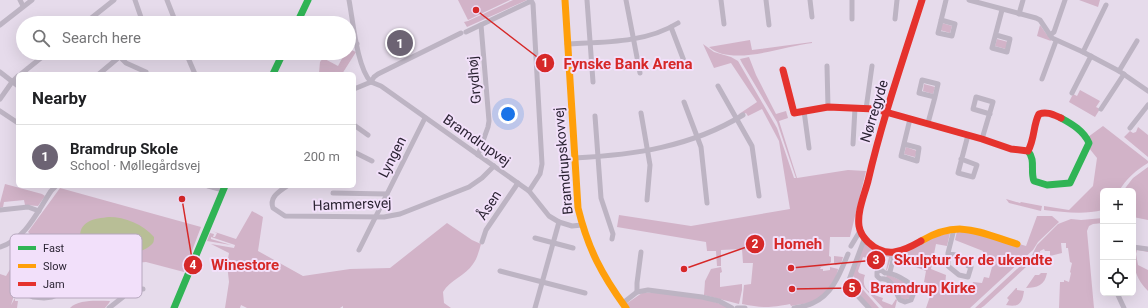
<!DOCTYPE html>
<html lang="en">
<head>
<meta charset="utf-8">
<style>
  body { margin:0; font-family:Roboto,sans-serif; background:#f2f2f2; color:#202124 }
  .controls { position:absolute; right:12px; bottom:12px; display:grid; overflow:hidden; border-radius:6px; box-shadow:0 4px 16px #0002 }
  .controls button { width:36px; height:36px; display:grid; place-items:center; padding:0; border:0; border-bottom:1px solid #e0e0e0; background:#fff; color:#202124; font:20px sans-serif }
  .you { position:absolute; left:508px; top:114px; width:14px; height:14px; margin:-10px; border:3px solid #fff; border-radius:50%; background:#1a73e8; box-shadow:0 0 0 6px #1a73e833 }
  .badge { display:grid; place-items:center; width:26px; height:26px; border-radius:50%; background:#6c6373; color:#fff; font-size:13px; font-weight:700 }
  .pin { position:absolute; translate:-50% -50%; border:2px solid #fff; box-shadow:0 1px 4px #0006 }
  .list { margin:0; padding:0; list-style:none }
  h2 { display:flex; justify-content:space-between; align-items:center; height:52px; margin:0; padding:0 16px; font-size:17px }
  h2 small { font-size:13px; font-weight:400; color:#757577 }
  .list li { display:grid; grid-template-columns:26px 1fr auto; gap:12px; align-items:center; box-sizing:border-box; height:64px; padding:0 16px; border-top:1px solid #e0e0e0 }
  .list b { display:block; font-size:15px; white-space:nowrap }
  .list p { margin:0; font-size:13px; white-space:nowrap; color:#757577 }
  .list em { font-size:13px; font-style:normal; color:#757577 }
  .icon { flex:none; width:22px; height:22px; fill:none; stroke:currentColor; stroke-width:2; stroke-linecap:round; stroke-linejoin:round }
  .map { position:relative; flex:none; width:1148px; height:308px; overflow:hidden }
  .search { position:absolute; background:#fff; box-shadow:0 4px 16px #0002; left:16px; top:16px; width:340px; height:44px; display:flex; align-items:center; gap:10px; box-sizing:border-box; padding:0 14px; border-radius:22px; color:#757577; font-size:15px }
  .panel { position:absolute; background:#fff; box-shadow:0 4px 16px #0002; left:16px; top:72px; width:340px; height:116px; border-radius:6px }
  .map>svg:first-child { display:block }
  .green { fill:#d2b3c8 }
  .water { fill:#b8be96 }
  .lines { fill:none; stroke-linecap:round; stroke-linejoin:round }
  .street { stroke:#bdb4c3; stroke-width:5 }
  .fast { stroke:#30b455; stroke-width:7 }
  .slow { stroke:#ff9f0a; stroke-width:7 }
  .jam { stroke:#e5322d; stroke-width:7 }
  .labels { text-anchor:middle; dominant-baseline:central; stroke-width:4; stroke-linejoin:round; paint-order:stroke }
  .street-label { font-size:14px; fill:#2b2333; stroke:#f2e0fa }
  .key { fill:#f2e0fa; stroke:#b6a7be; stroke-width:1 }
  .key-label { font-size:11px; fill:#2b2333 }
  .leader { fill:none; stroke:#d62828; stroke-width:1.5 }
  .callout-dot { fill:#d62828; stroke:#f2e0fa; stroke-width:1.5 }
  .mark-label { font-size:12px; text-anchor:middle; font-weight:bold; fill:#fff }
  .callout-label { font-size:15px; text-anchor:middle; font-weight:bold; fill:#d62828; stroke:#f2e0fa; stroke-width:4; stroke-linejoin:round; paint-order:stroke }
</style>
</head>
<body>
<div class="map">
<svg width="1148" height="308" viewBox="0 0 1148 308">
  <rect width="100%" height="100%" fill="#e6dbeb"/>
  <!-- green -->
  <g class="green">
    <polygon points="458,0 510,0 468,20"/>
    <polygon points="513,0 527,0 467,27 464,22 468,21"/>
    <polygon points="1079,0 1100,0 1098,7"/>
    <polygon points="942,23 952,26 950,33 940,30"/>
    <polygon points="1040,25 1050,39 1051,41 1037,36"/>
    <polygon points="997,39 1008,42 1006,49 995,46"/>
    <path d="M 750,40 L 752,50 L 812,42 L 812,43 C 784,46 732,67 709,47 Z"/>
    <path d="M 703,44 L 714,52 L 731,57 L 738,61 L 777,128 L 794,178 L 796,178 L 777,122 L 742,63 L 740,59 L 749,57 L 756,75 L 776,114 L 786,111 L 788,118 L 779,121 L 797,178 L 848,170 L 866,171 L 850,237 L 830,237 L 829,256 L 831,257 L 831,262 L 828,265 L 821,267 L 820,269 L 823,269 L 823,271 L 830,270 L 830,267 L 838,269 C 837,279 825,296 816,300 C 810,304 799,304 791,306 L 790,304 C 770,308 762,308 742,304 L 744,285 L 751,284 L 753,263 L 743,263 L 742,249 L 721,250 L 721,266 L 717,266 L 716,251 L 707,251 L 706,242 L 617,227 L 619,215 L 691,226 L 790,209 L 779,141 L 762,109 L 748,116 L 746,113 L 738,117 L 739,114 L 757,102 L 731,63 L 714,68 Z"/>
    <polygon points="349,49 356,52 342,74 319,73 320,62 323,58 338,66 345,53 349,53"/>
    <polygon points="924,84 935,87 933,94 923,91"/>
    <polygon points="1080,90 1100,101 1096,107 1100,109 1095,117 1069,102 1073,94 1077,96"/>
    <path d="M 1103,126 L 1148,161 L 1148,163 C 1136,170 1126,179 1119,191 L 1103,191 L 1103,210 C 1083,215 1064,212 1044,210 L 1044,206 L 1069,210 L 1093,186 L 1097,158 L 1089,148 L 1088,137 Z"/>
    <polygon points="1138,127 1148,135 1148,157 1124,137 1130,131 1133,133 1136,132"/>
    <polygon points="906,147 917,151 915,157 904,154"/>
    <polygon points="1148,167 1148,220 1133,217 1133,191 1123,191 1133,178"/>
    <polygon points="5,184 42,194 45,196 38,206 25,205 24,200 4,202 3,207 0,208 0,203"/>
    <polygon points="60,188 201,227 184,272 146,262 90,267 63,273 44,280 28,281 16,289 11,305 15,298 15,301 18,301 17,308 0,308 0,274 6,276 31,235 28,232"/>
    <polygon points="1006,199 1020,203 1021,202 1042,206 1041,211 1009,203"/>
    <path d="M 252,211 L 263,217 L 258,251 L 303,276 L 350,269 L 390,268 L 447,223 L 472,240 L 481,244 C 479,251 477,259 473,264 C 465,276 450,280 443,292 L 444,303 L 451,308 L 343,308 L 343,306 L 340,308 L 247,308 L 241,305 L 240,308 L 225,308 L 229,282 L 227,264 L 229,253 L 211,244 L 234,248 L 235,245 L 211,237 L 211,239 L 231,245 L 207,241 L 210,233 L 214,234 L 213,237 L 215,237 L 217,233 L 212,231 L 236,239 Z"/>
    <polygon points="1037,216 1052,216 1059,222 1038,242 1033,250 970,308 926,308 934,285 924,282 926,271 896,259 897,255 931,238 950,233 947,246 936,244 931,269 946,275 945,285 959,289 960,292 969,295 973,282 982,283 984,277 989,278 992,267 980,263 983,251 955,240 957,231 967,229 1026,246"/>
    <polygon points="1103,218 1103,223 1093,224 1089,226 1087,231 1094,308 1059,308 1060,282 1064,282 1064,280 1069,282 1071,273 1070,272 1072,263 1070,262 1068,248 1066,248 1066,243 1061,243 1062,253 1050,256 1050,251 1045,251 1044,249 1040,251 1040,254 984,306 981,308 975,308 1032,255 1037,245 1058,224 1071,219 1081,220"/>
    <path d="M 864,243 L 892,255 L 887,270 L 886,270 L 889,257 L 876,254 L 874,260 L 863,257 L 858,271 L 859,273 L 865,275 C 860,289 871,294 883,298 L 882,301 L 892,305 L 896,299 L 897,300 L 895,308 L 883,308 L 852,275 Z"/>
    <path d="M 1133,248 L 1148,250 L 1148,252 L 1137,250 L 1136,254 L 1138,265 L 1148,270 L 1148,291 C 1135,278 1133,266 1133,248 Z"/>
    <polygon points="834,256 843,257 841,264 835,265 834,263"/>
    <polygon points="721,267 722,272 720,273 720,287 742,284 742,290 739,304 704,295 705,281 711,269"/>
    <path d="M 1041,273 L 1047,273 C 1045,285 1037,288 1026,288 L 1035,275 L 1039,275 Z"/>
    <polygon points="887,274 907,283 911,288 910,298 903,300 886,278"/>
    <polygon points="852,277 879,308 871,308 859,294 860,289 851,279"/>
    <path d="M 1016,288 L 1017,288 L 1017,290 L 1024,291 C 1022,305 1018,307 1006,305 L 1009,300 L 1007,298 Z"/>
    <polygon points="658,292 708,300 727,306 727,308 629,308 626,304 642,293"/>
    <path d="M 110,301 L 109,303 L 105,308 L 70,308 C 79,299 97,301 110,301 Z"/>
  </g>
  <!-- water -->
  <path class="water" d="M 109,217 C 125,217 143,224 154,237 C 154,240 154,243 151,245 C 142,254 107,261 95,256 C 82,250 73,231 88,222 C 94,218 102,218 109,217 Z"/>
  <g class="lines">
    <!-- street -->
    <g class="street">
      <polyline points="20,0 23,6"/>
      <polyline points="135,0 143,23"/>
      <polyline points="167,0 176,23"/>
      <path d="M 349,0 C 353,21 357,68 371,82 L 374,77 L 378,74 L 461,33"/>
      <polyline points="587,0 593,82"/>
      <polyline points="626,0 640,73"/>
      <polyline points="721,0 724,24"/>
      <polyline points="766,0 769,25"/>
      <polyline points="810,0 812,17"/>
      <polyline points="969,0 1036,18 1040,20 1052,38 1083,52 1119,71 1148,91"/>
      <polyline points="1019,14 1023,0"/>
      <polyline points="852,19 852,0"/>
      <polyline points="895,19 897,0"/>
      <polyline points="941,20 955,24 952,36 938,33 946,0"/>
      <polyline points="85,23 114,0"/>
      <polyline points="0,25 32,0"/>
      <polyline points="671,27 684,61"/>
      <polyline points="466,32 529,2 532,2 533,4 542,164 540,174 529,191"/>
      <polyline points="996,35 1010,39 1007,52 992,48 1002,10"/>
      <polyline points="1050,35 1054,32 1065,0"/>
      <polyline points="349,42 357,44"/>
      <path d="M 567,44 C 604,42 646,43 678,23"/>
      <polyline points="1083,52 1106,5"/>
      <polyline points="186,53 195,74"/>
      <polyline points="120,57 126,63 146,72"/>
      <polyline points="827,66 828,107"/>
      <polyline points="1119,71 1137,41"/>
      <polyline points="0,72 18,86"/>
      <polyline points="21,74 47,53"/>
      <polyline points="99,74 124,53"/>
      <polyline points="1042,79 1056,41"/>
      <polyline points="718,86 752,146 759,196"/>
      <polyline points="354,89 371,82 381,86 529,191 549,216 559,222 572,226 582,225"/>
      <polyline points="1072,93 1091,56"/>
      <polyline points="0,99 12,82 18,76"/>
      <polyline points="684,102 701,147 707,203"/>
      <polyline points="866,109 872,66"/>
      <polyline points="1101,109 1124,74"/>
      <polyline points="0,111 18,123"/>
      <polyline points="804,111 809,148"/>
      <polyline points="641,113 650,165 647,200"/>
      <polyline points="595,116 601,198 613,234 612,239"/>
      <polyline points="928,123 935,97 919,93 922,80 938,84 935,97"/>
      <polyline points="354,125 368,135"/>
      <polyline points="1130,128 1148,105"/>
      <polyline points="982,139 993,102 976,97 973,109 990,114"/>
      <polyline points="853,144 855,108"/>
      <polyline points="904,144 919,148 917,161 901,156 910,119"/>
      <polyline points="354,152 372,161"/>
      <polyline points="478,155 488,127 489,121 481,25"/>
      <path d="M 574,158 C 634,155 691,147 743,115"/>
      <polyline points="961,159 977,165 973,177 958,173 968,135"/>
      <polyline points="208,186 223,190"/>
      <path d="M 287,186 C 279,192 269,197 273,208 L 285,216 L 384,217 L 400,214 L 469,187 L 482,178 L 494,166"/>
      <polyline points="333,193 387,194"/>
      <polyline points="0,210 28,207 39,211"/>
      <polyline points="865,237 849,280 858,289 856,294 869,308"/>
      <polyline points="535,238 573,248"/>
      <polyline points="482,242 486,230 518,183"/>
      <polyline points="851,246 860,231"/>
      <path d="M 0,247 C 26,239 37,212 51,191 L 56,186"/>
      <polyline points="1133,247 1148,249"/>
      <polyline points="359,250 425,118"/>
      <polyline points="948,253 958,256 958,260 968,263 968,266 971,267 968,277 959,275 948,266 948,253 954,229"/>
      <path d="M 881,270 L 885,273 C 893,272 907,281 913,286 L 913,295 L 911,300 L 905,302 L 900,300 C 895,292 893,277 880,279 L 877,276 L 877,272 Z"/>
      <polyline points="500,271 585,293"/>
      <polyline points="890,272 895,252"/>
      <path d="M 19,291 L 33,297 L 44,298 L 52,297 L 86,284 L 117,287 C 121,289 123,292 123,297 L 109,308"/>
      <polyline points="637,292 637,283 641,252"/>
      <polyline points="1117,293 1124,308"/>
      <polyline points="123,294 133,290 143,289"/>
      <polyline points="623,303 637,292 648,290 702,297 719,301 732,308"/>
      <polyline points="535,308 559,222"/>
      <polyline points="737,308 745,308"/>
      <path d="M 794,308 C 800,307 807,306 813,303 C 833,294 840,273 848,254"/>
    </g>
    <!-- fast -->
    <g class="fast">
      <polyline points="297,23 308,0"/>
      <polyline points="273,74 283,53"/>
      <path d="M 1028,151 C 1036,160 1030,171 1034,181 L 1047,185 L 1070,183 L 1089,143 C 1084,131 1072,124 1061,118"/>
      <polyline points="174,308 225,186"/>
    </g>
    <!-- slow -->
    <g class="slow">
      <path d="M 565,0 L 578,208 C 588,249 602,275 626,308"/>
      <path d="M 921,241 C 959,219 978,232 1017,244"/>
    </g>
    <!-- jam -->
    <g class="jam">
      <path d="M 783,70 L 794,113 L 828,107 L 875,109 L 982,139 L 1011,149 L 1028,151 C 1035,138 1033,125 1039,114 C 1047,111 1054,115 1061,118"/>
      <path d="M 921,241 C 902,252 886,259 868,242 C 864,238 860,233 859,226 C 857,212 864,196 868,181 C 882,120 903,60 922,0"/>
    </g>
  </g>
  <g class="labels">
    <!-- street labels -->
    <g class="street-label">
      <text transform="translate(474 80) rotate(-95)">Grydhøj</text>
      <text transform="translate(874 111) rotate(-73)">Nørregyde</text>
      <text transform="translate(477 140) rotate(35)">Bramdrupvej</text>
      <text transform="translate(392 157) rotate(-63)">Lyngen</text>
      <text transform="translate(563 161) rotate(-95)">Bramdrupskovvej</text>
      <text transform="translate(352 204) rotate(-2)">Hammersvej</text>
      <text transform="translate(489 205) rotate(-57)">Åsen</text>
    </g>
  </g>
  <!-- legend -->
  <rect x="10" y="234" width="132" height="64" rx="6" class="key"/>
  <rect x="18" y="246" width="18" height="4" fill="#30b455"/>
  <rect x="18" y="264" width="18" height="4" fill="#ff9f0a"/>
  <rect x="18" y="282" width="18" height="4" fill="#e5322d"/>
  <g class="key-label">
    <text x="43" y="252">Fast</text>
    <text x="43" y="270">Slow</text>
    <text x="43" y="288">Jam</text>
  </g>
  <!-- callouts -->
  <path class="leader" d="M476 10L545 63M684 269L755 244M791 268L876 260M182 199L193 265M792 289L852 288"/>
  <g class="callout-dot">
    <circle cx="476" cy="10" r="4"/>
    <circle cx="684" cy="269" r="4"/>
    <circle cx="791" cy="268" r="4"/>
    <circle cx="182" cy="199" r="4"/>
    <circle cx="792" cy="289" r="4"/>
    <circle cx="545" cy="63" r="10"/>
    <circle cx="755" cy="244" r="10"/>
    <circle cx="876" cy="260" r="10"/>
    <circle cx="193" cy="265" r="10"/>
    <circle cx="852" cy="288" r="10"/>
  </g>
  <g class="mark-label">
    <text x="545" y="67">1</text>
    <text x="755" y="248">2</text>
    <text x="876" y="264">3</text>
    <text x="193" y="269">4</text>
    <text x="852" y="292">5</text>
  </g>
  <g class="callout-label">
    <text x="628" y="69">Fynske Bank Arena</text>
    <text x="798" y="249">Homeh</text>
    <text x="973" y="265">Skulptur for de ukendte</text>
    <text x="245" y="270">Winestore</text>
    <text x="923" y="293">Bramdrup Kirke</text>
  </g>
</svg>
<div class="controls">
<button>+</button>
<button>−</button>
<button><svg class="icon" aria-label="locate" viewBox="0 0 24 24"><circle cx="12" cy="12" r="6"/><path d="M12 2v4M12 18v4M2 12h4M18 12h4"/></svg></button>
</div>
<div class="you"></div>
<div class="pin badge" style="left:400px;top:43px">1</div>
<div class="search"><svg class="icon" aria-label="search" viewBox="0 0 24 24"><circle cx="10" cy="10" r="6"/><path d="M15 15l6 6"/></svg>Search here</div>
<section class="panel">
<h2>Nearby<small></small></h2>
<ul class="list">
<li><span class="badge">1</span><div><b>Bramdrup Skole</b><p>School · Møllegårdsvej</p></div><em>200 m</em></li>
</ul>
</section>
</div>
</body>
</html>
